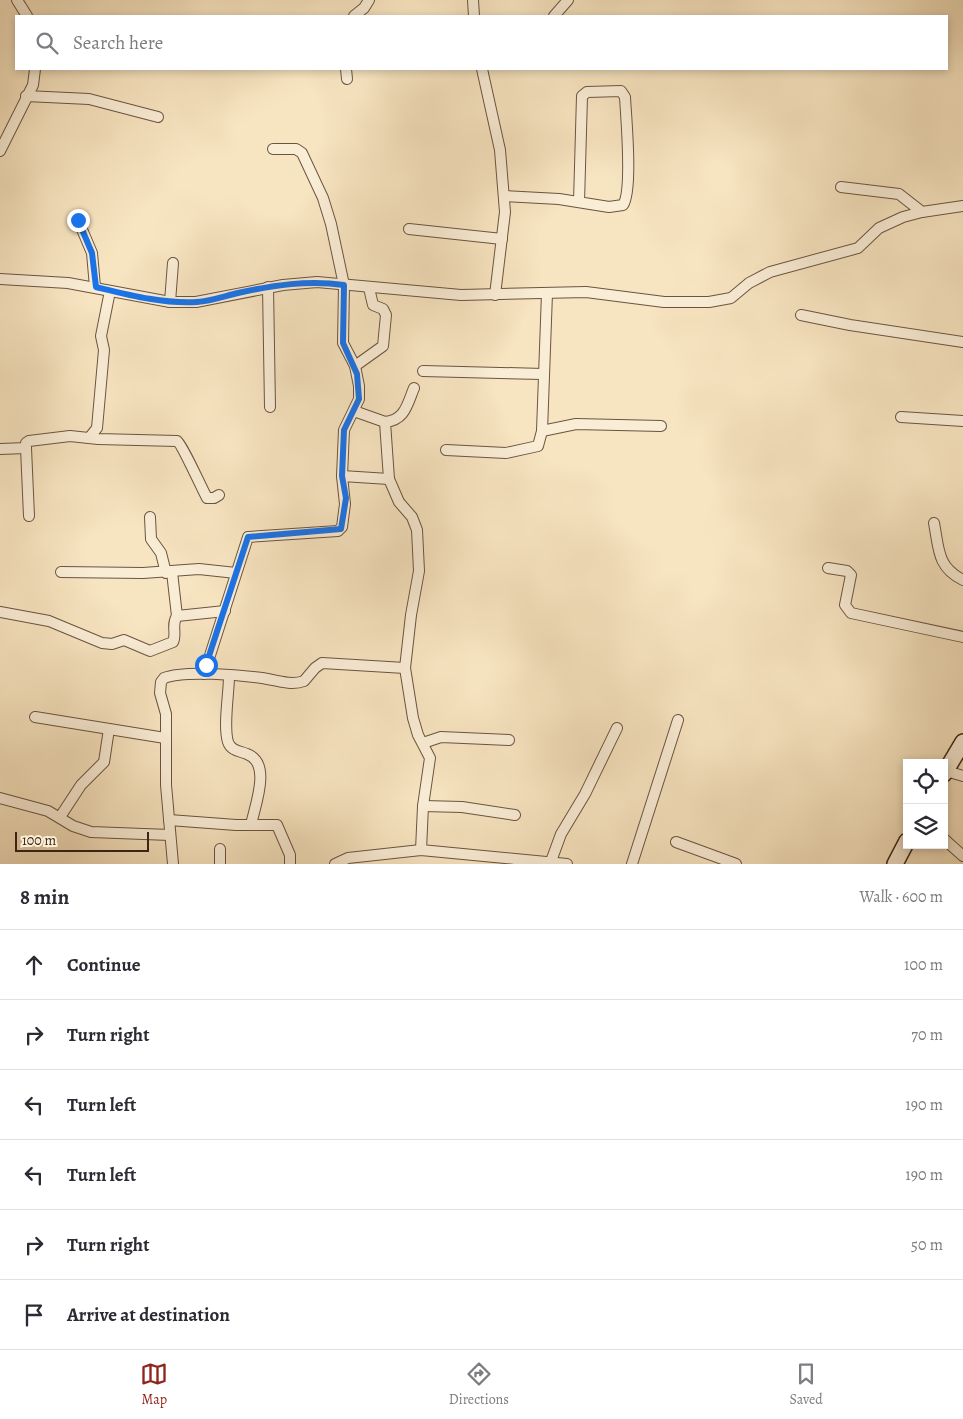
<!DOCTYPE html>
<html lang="en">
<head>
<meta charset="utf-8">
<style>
  body { margin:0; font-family:Alegreya,serif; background:#f2f2f3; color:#2b2b33 }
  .controls { position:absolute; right:15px; bottom:15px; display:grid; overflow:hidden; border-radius:0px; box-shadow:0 2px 8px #0003 }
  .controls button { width:45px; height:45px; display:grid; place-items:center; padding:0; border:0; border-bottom:1px solid #e1e1e2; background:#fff; color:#2b2b33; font:25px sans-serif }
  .scale { position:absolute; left:15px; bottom:12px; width:134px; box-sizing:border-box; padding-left:5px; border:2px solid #3c2416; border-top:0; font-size:14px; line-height:18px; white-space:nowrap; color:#3c2416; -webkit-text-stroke:4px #faedd6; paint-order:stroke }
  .stop { position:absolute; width:15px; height:15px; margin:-11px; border:4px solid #1a73e8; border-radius:50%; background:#fff }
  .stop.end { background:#1a73e8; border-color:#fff; box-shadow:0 1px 5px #0008 }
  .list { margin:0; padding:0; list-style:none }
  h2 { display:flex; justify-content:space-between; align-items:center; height:65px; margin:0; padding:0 20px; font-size:21px }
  h2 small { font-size:16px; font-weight:400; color:#7c7c81 }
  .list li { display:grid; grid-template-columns:32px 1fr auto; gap:15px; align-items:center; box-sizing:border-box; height:70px; padding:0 20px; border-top:1px solid #e1e1e2 }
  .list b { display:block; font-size:19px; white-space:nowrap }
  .list em { font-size:16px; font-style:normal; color:#7c7c81 }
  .icon { flex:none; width:28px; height:28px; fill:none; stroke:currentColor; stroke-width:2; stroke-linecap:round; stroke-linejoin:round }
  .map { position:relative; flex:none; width:963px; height:864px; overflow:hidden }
  .search { position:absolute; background:#fff; box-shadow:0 2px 8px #0003; left:15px; right:15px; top:15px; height:55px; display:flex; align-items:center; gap:12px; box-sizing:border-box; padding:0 18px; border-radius:0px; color:#7c7c81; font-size:19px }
  .sheet { height:485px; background:#fff }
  nav { display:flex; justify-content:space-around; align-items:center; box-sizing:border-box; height:70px; border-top:1px solid #e1e1e2; background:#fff; font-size:14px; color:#7c7c81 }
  nav a { display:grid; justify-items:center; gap:2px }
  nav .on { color:#8f2418 }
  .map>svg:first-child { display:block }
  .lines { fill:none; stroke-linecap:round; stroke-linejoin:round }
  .minor-casing { stroke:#6b5440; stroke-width:12 }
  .secondary-casing { stroke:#3c2416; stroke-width:18 }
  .minor { stroke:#faedd6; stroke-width:10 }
  .secondary { stroke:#faedd6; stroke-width:15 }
  .route { stroke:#1a73e8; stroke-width:6 }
</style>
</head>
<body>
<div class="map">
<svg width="963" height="864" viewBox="0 0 963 864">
  <rect width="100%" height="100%" fill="#f7e4c0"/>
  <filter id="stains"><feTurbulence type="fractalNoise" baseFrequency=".004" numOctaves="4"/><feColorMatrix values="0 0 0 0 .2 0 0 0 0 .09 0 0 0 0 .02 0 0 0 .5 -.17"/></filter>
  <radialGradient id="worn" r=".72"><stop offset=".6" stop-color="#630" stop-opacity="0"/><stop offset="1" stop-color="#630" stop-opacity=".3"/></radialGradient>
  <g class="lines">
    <!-- minor casing -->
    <g class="minor-casing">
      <g id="minor">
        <polyline points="17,0 27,16"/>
        <polyline points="473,0 474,16"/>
        <polyline points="354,16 364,8 369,0"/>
        <polyline points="554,16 568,0"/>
        <polyline points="346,69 347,79"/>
        <polyline points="482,69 500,150 505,212 495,295"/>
        <polyline points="26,96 89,99 158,117"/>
        <polyline points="0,151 33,85 35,69"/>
        <polyline points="841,187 899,194 922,212"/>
        <path d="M 504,196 L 559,199 L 609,207 L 623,205 C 633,190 626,117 625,97 L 621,91 L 587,92 L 582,96 L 579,202"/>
        <polyline points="78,220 92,253 95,287"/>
        <polyline points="409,229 502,239"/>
        <polyline points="0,279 68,283 170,302 196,302 283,285 317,282 461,295 586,292 664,302 709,302 731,298 749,283 770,272 858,248 879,228 903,217 922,212 963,206"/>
        <polyline points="268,287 270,407"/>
        <polyline points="170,302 173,263"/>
        <polyline points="801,315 850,325 963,342"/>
        <polyline points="355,366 383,346 386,315 383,309 373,305 369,288"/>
        <polyline points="423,371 543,374"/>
        <path d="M 414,388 C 407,405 405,420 385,422 L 389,479 L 399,502 L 412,517 L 417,530 L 419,571 L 411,615 L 405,668 L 413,718 L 418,735 L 430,758 L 423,806 L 421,850"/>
        <polyline points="354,411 385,422"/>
        <polyline points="901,417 963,421"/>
        <polyline points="542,431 576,424 661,426"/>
        <polyline points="89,438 97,428 104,350 101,336 110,291"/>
        <polyline points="26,448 29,516"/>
        <path d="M 0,449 L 26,448 L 26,443 L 29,441 L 70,436 L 98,439 L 177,441 C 182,444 202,489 207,498 L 214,498 L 219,495"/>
        <polyline points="446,450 506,453 538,446 542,431 547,293"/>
        <polyline points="342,476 389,479"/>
        <polyline points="150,517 151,539 161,553 166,573"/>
        <path d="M 934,523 C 939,549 937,567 963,580"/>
        <polyline points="828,568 847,571 851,575 845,605 851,613 963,637"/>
        <polyline points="61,572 143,573 199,569 236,573"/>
        <polyline points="172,572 177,616"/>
        <path d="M 0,612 L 49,621 L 102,643 L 112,644 L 124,640 L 150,651 L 173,642 C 177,634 171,624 177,616 L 225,611"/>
        <polyline points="204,674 248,537 338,531 342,527 345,504 342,476 344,430 359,399 359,386 355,366 343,343 344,285 331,224 323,198 302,153 296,149 273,149"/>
        <path d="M 229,676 C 229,694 223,726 228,742 C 231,751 240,751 247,754 C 272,763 255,805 251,825"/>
        <polyline points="35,717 165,738"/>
        <polyline points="423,743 441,737 509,740"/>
        <polyline points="946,771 963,776"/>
        <polyline points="0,798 48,811 73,826 91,832 170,835"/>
        <polyline points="423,806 462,807 515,815"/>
        <polyline points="60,817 81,785 104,762 109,729"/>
        <polyline points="169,820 236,825 277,825 290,855 290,864"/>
        <polyline points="944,839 963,856"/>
        <polyline points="676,842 736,864"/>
        <polyline points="220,849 220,864"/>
        <path d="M 173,864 L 166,785 L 166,714 L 160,693 L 161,682 L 164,678 C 184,670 240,675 262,678 C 275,680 291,686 304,681 L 315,668 L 322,663 L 405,668"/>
        <polyline points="335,864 348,858 421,850 567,864"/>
        <polyline points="550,864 561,834 585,794 617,728"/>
        <polyline points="632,864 678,720"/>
      </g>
    </g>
    <!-- secondary casing -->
    <g class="secondary-casing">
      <g id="secondary">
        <polyline points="944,774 963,742"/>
        <polyline points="895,864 907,841"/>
      </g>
    </g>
    <!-- minor -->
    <use href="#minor" class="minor"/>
    <!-- secondary -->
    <use href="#secondary" class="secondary"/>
  </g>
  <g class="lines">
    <!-- route -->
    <path class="route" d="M 78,220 L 92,253 L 96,287 C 129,295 163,304 197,302 C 211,301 225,296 238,293 C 274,285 308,280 344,285 L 343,343 L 357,374 L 359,399 L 344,430 L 342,476 L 346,498 L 341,529 L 248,537 L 206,665"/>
  </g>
  <rect width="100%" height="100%" filter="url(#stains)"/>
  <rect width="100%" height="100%" fill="url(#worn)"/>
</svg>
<div class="controls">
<button><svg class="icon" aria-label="locate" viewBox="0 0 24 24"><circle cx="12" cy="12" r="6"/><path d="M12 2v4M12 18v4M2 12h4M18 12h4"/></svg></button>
<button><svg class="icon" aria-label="layers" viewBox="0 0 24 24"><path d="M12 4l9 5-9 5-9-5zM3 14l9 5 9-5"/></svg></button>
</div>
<div class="scale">100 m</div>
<div class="stop" style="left:206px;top:665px"></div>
<div class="stop end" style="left:78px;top:220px"></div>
<div class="search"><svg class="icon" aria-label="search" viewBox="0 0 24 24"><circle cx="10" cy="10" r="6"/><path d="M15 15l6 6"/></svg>Search here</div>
</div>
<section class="sheet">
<h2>8 min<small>Walk · 600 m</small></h2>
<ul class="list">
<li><svg class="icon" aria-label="ahead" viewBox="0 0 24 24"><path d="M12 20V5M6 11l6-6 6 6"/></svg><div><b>Continue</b></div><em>100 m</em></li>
<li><svg class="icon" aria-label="right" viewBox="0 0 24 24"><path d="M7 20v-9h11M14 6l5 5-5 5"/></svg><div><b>Turn right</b></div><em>70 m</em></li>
<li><svg class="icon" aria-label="left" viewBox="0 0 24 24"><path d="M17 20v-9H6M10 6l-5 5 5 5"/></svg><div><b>Turn left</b></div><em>190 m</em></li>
<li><svg class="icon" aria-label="left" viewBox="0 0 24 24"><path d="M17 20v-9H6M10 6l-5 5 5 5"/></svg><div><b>Turn left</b></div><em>190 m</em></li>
<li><svg class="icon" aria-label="right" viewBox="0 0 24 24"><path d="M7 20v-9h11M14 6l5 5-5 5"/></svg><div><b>Turn right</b></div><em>50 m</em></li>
<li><svg class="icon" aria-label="arrive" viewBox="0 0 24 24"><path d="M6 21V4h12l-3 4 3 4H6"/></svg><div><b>Arrive at destination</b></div></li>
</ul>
</section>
<nav>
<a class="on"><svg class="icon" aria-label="map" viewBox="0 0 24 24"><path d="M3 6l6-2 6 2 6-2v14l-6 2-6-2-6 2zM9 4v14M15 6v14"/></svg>Map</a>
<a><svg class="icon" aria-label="directions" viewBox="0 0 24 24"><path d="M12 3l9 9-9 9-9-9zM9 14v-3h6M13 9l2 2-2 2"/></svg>Directions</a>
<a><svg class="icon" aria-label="saved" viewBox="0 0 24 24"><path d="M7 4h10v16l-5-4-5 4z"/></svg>Saved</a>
</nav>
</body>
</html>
